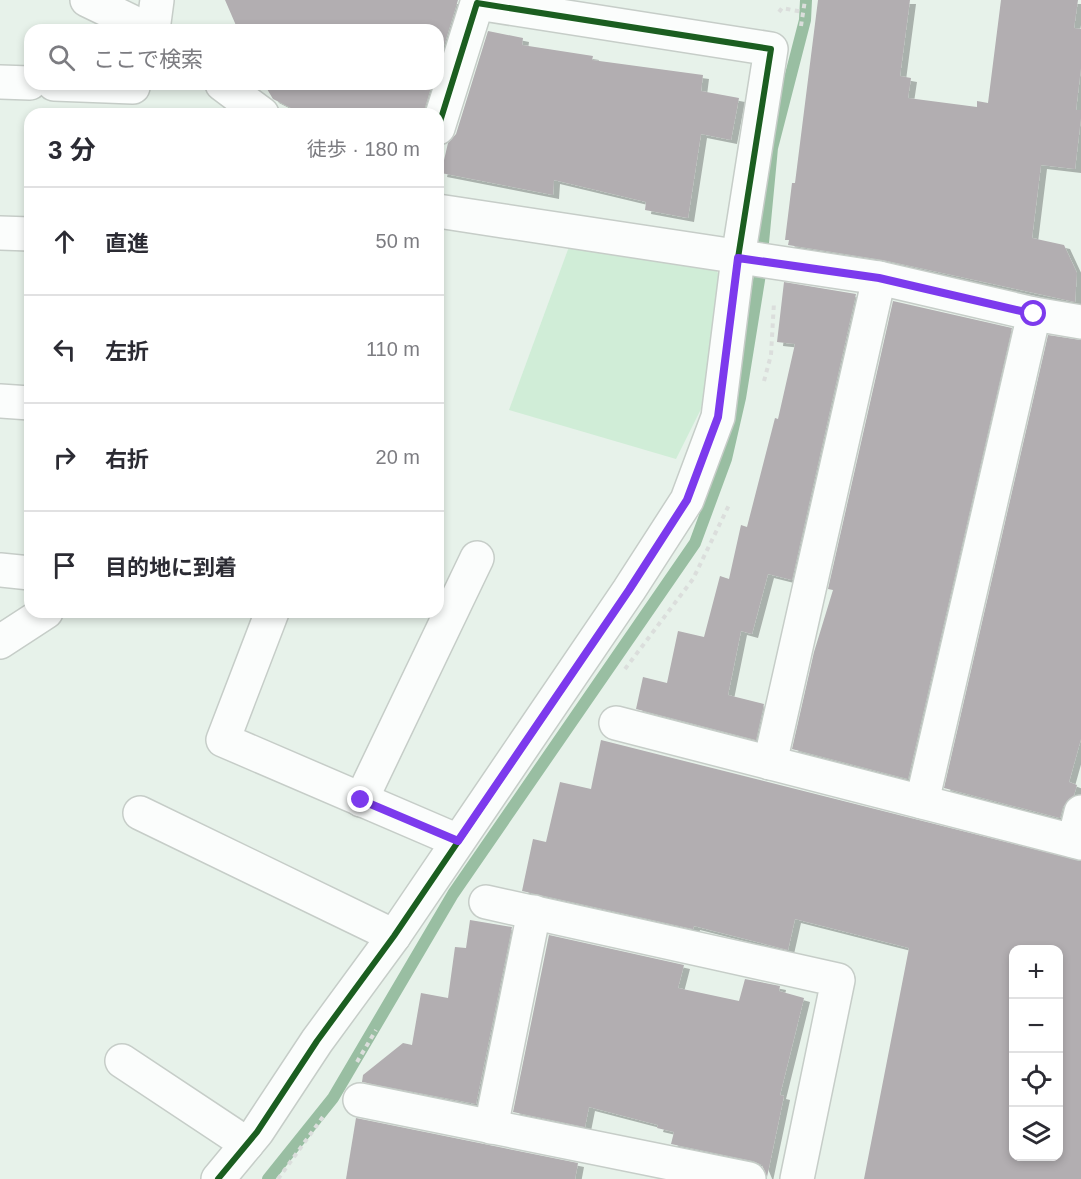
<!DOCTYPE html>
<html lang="ja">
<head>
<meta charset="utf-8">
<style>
  body { margin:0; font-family:Helvetica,"Noto Sans JP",sans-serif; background:#f7f7f7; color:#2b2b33 }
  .controls { position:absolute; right:18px; bottom:18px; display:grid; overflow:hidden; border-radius:12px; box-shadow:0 3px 9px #0003 }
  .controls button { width:54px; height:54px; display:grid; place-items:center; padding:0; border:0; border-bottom:2px solid #e1e1e2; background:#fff; color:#2b2b33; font:30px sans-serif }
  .stop { position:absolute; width:18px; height:18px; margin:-14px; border:4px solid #7c3aed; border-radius:50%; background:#fff }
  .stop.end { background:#7c3aed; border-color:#fff; box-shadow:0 2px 6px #0008 }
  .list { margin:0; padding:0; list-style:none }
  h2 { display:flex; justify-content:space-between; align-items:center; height:78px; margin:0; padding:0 24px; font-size:26px }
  h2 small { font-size:20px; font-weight:400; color:#7c7c81 }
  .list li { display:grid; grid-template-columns:39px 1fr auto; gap:18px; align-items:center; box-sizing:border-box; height:108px; padding:0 24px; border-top:2px solid #e1e1e2 }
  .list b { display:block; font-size:22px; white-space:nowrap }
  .list em { font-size:20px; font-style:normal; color:#7c7c81 }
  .icon { flex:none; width:33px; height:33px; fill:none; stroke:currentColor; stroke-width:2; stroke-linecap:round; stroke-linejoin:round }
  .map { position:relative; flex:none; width:1081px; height:1179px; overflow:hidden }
  .search { position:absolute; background:#fff; box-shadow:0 3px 9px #0003; left:24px; top:24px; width:420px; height:66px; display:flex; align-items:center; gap:15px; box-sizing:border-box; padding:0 21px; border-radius:18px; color:#7c7c81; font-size:22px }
  .panel { position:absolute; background:#fff; box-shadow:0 3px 9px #0003; left:24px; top:108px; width:420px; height:510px; border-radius:18px }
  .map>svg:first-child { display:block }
  .green { fill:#d0edd7 }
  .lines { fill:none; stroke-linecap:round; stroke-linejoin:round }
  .stream { stroke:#99bea2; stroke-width:12 }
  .building { fill:#b2aeb1; fill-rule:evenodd; filter:url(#shadow) }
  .minor-casing { stroke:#c6cdc8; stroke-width:36 }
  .path { stroke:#dbdedc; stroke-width:4; stroke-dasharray:4.5 4.5; stroke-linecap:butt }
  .minor { stroke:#fbfdfc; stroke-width:33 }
  .cycleway-casing { stroke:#fbfffc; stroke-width:10 }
  .cycleway { stroke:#1b5e20; stroke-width:6 }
  .route { stroke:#7c3aed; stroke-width:8 }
</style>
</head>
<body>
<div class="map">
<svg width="1081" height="1179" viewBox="0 0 1081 1179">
  <defs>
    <filter id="shadow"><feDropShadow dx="6" dy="4" stdDeviation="0" flood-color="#0004"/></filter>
  </defs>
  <rect width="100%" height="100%" fill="#e7f2ea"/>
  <!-- green -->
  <polygon class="green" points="570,244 715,268 721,278 721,285 701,409 676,459 509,410"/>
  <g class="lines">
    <!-- stream -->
    <polyline class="stream" points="268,1179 333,1098 453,894 695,543 726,459 740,398 760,274 772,148 805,20 806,0"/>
  </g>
  <!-- building -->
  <g class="building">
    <polygon points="225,0 458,0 438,65 438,30 238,30"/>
    <polygon points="818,0 910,0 900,76 911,78 908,98 977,107 977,101 988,103 1001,0 1078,0 1074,28 1081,29 1081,68 1076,110 1081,110 1081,118 1075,169 1041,165 1032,238 1064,245 1077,273 1075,302 883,260 788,245 789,240 785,240 792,183 795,183"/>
    <polygon points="488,31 523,38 522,45 593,56 592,60 703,75 701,91 739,98 731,140 701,134 688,218 645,210 646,202 554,180 553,195 441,173 448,143 456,134"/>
    <polygon points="264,84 432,84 423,114 303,114 273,99"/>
    <polygon points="784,282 856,294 792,580 768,574 752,634 741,631 728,695 764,704 756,740 636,709 643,677 667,683 678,631 704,637 720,576 729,579 741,525 747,527 775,418 778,419 795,344 777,342"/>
    <polygon points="893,301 1012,328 908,779 792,749 814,652 833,590 828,589"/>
    <polygon points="1048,335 1081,340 1081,739 1069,782 1077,785 1074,795 1063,807 1060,818 944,788"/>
    <path d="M 601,740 L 1081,861 L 1081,1179 L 864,1179 L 909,948 L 795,919 L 788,950 L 694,926 L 693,929 L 522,891 L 533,839 L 546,842 L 560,782 L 591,789 ZM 1014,950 L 1059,950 L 1059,1156 L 1014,1156 Z"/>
    <polygon points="470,920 512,927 476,1104 362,1082 363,1075 403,1043 412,1045 421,993 448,998 455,947 466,948"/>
    <polygon points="549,935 684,965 678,988 739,1001 745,979 780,986 779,991 804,998 780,1095 784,1096 767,1177 762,1165 753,1161 671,1144 674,1132 657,1128 658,1125 589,1107 585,1127 513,1112"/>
    <polygon points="356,1118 578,1163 575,1179 346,1179"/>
  </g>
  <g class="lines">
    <!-- minor casing -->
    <g class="minor-casing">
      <g id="minor">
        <polyline points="87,0 149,30"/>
        <polyline points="153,30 157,0"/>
        <polyline points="0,82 30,83"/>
        <polyline points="54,84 133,87"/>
        <polyline points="222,84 262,114"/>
        <polyline points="438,211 879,278 1034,314 1081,322"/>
        <polyline points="0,233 30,234"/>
        <polyline points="0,401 30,403"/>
        <polyline points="0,570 30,573"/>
        <polyline points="272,612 223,740 458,841"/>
        <polyline points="0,642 46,612"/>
        <polyline points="616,723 1081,843"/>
        <polyline points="770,763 879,278"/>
        <polyline points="361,800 477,558"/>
        <polyline points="922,802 1034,314"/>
        <polyline points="140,813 394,936"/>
        <polyline points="1074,841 1081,812"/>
        <polyline points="486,902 838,980 797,1179"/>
        <polyline points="122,1061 247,1144"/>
        <polyline points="360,1100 749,1179"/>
        <polyline points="491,1127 534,912"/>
        <polyline points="218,1179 257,1132 317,1041 394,936 629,590 687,500 718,417 738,258 771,49 477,3 438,128"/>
      </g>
    </g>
    <!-- path -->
    <g class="path">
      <polyline points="779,12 782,8 803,12"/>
      <polyline points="801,26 805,0"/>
      <polyline points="764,381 771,355 774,302"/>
      <polyline points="625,669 693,579 730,503"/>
      <polyline points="357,1062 376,1030"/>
      <polyline points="278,1179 325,1114"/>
    </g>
    <!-- minor -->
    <use href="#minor" class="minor"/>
    <!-- cycleway casing -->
    <g class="cycleway-casing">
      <polyline id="cycleway" points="218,1179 257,1132 317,1041 394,936 629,590 687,500 718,417 738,258 771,49 477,3 438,128"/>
    </g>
    <!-- cycleway -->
    <use href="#cycleway" class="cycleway"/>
  </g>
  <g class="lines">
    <!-- route -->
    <polyline class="route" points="361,800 458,841 629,590 687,500 718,417 738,258 879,278 1034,314"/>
  </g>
</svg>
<div class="controls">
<button>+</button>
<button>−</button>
<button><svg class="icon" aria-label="locate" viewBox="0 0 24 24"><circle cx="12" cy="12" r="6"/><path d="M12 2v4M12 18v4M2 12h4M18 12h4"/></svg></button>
<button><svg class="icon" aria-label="layers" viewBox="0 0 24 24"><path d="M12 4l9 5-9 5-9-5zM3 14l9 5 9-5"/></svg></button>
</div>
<div class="stop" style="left:1034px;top:314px"></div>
<div class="stop end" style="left:361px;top:800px"></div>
<div class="search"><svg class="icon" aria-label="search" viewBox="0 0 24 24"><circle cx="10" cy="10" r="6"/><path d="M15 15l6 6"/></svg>ここで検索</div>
<section class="panel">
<h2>3 分<small>徒歩 · 180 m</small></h2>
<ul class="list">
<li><svg class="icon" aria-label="ahead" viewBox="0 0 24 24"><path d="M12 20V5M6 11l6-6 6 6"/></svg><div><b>直進</b></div><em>50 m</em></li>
<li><svg class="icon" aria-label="left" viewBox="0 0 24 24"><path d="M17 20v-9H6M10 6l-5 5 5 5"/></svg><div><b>左折</b></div><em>110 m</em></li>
<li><svg class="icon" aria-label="right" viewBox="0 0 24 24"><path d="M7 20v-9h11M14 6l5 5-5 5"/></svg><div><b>右折</b></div><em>20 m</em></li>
<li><svg class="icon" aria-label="arrive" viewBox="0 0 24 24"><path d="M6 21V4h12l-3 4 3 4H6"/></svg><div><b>目的地に到着</b></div></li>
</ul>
</section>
</div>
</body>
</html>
